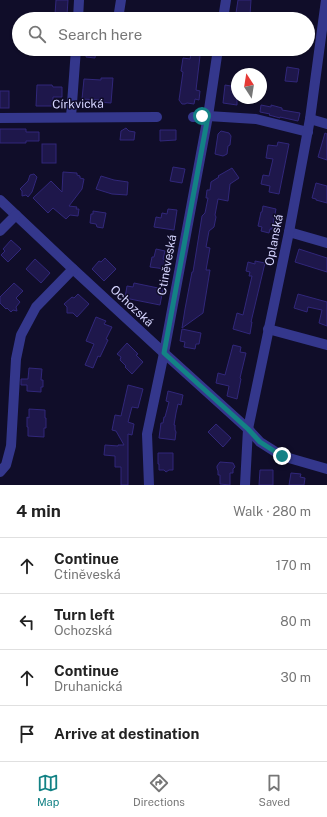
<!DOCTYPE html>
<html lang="en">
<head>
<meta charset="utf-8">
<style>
  body { margin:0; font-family:"Public Sans",sans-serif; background:#f6f6f6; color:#222 }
  .compass { position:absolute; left:231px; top:68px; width:36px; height:36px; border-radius:50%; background:#fff; box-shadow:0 1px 3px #0004; rotate:348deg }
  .stop { position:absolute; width:12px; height:12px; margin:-9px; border:3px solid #138285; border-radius:50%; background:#fff }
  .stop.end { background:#138285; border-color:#fff; box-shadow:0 1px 4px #0008 }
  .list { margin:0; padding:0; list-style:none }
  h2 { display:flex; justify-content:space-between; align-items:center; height:52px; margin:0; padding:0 16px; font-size:17px }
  h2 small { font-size:13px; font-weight:400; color:#767676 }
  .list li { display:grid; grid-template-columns:26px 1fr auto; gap:12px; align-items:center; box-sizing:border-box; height:56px; padding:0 16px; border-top:1px solid #e0e0e0 }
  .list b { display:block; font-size:15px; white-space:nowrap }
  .list p { margin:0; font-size:13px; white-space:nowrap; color:#767676 }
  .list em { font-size:13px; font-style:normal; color:#767676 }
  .icon { flex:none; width:22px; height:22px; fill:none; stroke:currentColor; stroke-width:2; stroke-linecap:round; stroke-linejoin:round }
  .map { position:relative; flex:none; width:327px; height:485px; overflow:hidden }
  .search { position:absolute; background:#fff; box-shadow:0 1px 3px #0004; left:12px; right:12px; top:12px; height:44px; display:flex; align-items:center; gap:10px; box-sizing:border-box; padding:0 14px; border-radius:22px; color:#767676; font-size:15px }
  .sheet { height:276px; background:#fff }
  nav { display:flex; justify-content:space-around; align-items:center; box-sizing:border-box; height:56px; border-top:1px solid #e0e0e0; background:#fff; font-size:11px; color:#767676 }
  nav a { display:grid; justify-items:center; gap:2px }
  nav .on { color:#138285 }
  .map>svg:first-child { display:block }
  .building { fill:#1e174b; stroke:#31277a }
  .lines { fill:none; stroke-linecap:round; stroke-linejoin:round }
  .minor { stroke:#34378c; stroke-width:10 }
  .route { stroke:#138285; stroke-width:5 }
  .labels { text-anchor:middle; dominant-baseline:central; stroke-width:3; stroke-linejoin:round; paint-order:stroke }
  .street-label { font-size:12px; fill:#d6d5ff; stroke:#100d29 }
</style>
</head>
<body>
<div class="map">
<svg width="327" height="485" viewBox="0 0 327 485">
  <rect width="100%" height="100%" fill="#100d29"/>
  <!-- building -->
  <g class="building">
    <polygon points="56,0 68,0 67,15 55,14"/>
    <polygon points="238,0 251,0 250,15 236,13"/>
    <polygon points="87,49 96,49 95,58 86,57"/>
    <polygon points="191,54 200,56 196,90 200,91 199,100 195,99 194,104 187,103 185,104 182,104 179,100 183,72 181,71 183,58 190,59"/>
    <polygon points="287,67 299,69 297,82 285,81"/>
    <polygon points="101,78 113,78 111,103 99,102 99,100 82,99 84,79 101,80"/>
    <polygon points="37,85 52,85 53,87 62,87 62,97 53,97 53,106 36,106"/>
    <polygon points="225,85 237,87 237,105 223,103"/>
    <rect x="0" y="91" width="9" height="17"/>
    <polygon points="261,105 271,107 271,105 282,108 282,110 300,113 298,121 280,117 280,118 269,115 270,114 260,112"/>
    <polygon points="126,128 129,131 135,132 134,140 120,140 121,131"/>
    <polygon points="0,129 26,129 26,132 39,132 39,141 26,141 26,143 0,143"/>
    <polygon points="160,130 176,130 176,140 160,141"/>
    <polygon points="221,131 229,133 231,136 230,145 228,146 227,154 223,156 215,154 218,134"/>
    <polygon points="325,133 327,134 327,160 318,157"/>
    <polygon points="278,142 289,144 279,194 269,192 270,186 261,184 263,175 269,176 273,159 266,158 268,145 277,146"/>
    <rect x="42" y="144" width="14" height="19"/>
    <polygon points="173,167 185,169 182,183 170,181"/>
    <polygon points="232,168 239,178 230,184 228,201 218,199 215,215 216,217 214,227 209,231 206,247 210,248 206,270 210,270 203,313 182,328 185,309 192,272 193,272 202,216 205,213 208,198 206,198 207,190 210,190 211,182 219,177 218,176"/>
    <polygon points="63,172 77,173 77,175 80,176 80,178 84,179 82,189 69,206 77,207 76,209 79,209 78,216 70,215 66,219 53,208 48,213 33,198 51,181 62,192"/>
    <polygon points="34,174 37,177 32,192 28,197 26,195 22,196 22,191 20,189 28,181 30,175"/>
    <polygon points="101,176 114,180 128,182 127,195 112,194 96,189"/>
    <polygon points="316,183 327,186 327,203 316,200 316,199 312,198"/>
    <polygon points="263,206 276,209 272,229 270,229 269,233 261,231 262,227 258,226 261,212 262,212"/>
    <polygon points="168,209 177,210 174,230 154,227 156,217 161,218 162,213 167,214"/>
    <polygon points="93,211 106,213 103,228 97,227 96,224 90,223 91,214 93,214"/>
    <polygon points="11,240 21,249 8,262 1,255 5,251 3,249"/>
    <polygon points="156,249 165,251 163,259 167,260 165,269 150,267 152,257 154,257"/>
    <polygon points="299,249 327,258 327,272 295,262"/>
    <polygon points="105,258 116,269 104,281 92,269 99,261 101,262"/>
    <polygon points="35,259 50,273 41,283 26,269"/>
    <polygon points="255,261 265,263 251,322 252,322 250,334 233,329 237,313 243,315 252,276 249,276 250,272 246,271 248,262 255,264"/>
    <polygon points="14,283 23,291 16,298 20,302 16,307 17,311 13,310 11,312 7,308 6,309 0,303 0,297"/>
    <polygon points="134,283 163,289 160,305 125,298 127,286 133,287"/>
    <polygon points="78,294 89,304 77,317 73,313 67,313 67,307 64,304 72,297 74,298"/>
    <polygon points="298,294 327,302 327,326 319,323 322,310 308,307 307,312 294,308"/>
    <polygon points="96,317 106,321 104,324 112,327 106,339 108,340 100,357 98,356 93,368 85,365 94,344 86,341"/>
    <polygon points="182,329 201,333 199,344 196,344 195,349 184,347 185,342 180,341"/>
    <polygon points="127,343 138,354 136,355 143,362 132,374 125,367 126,366 120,360 121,357 117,354"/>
    <polygon points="233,345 241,347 240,352 246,353 240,378 241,379 237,399 227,396 229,386 216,383 218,373 225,375"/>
    <polygon points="29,368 42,369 41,380 43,380 43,387 41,387 41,392 27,391 27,385 21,385 21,379 28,379"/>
    <polygon points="128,385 143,389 138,408 132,407 128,422 134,424 132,435 128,434 128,485 121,485 121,467 115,467 115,456 104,455 105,445 118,446 118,445 124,445 116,431 112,430 115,415 121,416"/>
    <polygon points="168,391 183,395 181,405 178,404 176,413 174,425 175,425 175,430 176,432 175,440 159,438 161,423 163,423 164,417 165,417 169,402 166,401"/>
    <polygon points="29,409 45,410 45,418 46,418 46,428 44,428 44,437 28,436 28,427 27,427 27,417 29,418"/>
    <polygon points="216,424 231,438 223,447 208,432"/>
    <polygon points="158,453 173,453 173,470 169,470 166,472 164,470 159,470 159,464 158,464"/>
    <polygon points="220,462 233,463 235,467 233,469 233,473 230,473 230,485 220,484 220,475 218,475 218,471 217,468 217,466"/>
    <polygon points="260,470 273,470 273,485 259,485"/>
    <polygon points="291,473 301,474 300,477 305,478 304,485 289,485"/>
  </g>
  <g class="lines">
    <!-- minor -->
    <g class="minor">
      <polyline points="78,19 79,0"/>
      <polyline points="118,19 121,0"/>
      <polyline points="223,19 226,0"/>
      <polyline points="71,117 76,49"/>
      <polyline points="193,117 208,116 256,119 308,132"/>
      <polyline points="0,118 157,117"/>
      <polyline points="310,119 327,124"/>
      <polyline points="0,200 73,269 164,353 248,429 260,442 282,456 327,469"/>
      <polyline points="0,231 16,215"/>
      <polyline points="289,232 327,243"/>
      <polyline points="268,329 327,345"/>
      <polyline points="0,472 6,465 11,446 16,359 21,335 36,307 73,269"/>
      <polyline points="149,485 147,434 164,353 208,116 218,49"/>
      <polyline points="245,485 248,429 289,232 310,119 326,0"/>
    </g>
  </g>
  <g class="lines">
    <!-- route -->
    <polyline class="route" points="202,116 208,116 164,353 248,429 260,442 282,456"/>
  </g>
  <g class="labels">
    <!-- street labels -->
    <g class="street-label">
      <text transform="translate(78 104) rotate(-1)">Církvická</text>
      <text transform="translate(274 240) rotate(-79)">Oplanská</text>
      <text transform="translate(167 265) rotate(-80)">Ctiněveská</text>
      <text transform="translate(132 306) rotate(43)">Ochozská</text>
    </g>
  </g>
</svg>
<svg class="compass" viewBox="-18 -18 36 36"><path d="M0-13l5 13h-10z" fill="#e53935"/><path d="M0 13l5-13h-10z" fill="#767676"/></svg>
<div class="stop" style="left:202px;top:116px"></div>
<div class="stop end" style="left:282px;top:456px"></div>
<div class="search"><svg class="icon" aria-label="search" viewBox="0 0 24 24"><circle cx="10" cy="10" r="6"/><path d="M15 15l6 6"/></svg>Search here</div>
</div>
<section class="sheet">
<h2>4 min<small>Walk · 280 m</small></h2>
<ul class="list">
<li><svg class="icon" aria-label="ahead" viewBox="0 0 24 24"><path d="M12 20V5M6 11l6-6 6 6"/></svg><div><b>Continue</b><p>Ctiněveská</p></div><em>170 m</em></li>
<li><svg class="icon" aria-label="left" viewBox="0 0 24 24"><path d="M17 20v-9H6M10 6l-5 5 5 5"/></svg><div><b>Turn left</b><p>Ochozská</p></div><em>80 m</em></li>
<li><svg class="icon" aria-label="ahead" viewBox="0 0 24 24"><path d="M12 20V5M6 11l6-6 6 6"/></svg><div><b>Continue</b><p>Druhanická</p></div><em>30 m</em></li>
<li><svg class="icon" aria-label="arrive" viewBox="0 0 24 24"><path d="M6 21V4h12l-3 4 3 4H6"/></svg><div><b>Arrive at destination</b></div></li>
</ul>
</section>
<nav>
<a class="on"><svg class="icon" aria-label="map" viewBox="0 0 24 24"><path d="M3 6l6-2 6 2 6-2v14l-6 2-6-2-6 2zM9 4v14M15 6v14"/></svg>Map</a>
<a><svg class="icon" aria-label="directions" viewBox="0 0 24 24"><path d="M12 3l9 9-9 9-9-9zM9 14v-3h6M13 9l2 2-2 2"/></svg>Directions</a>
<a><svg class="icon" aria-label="saved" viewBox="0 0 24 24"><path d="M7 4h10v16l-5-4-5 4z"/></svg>Saved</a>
</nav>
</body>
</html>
